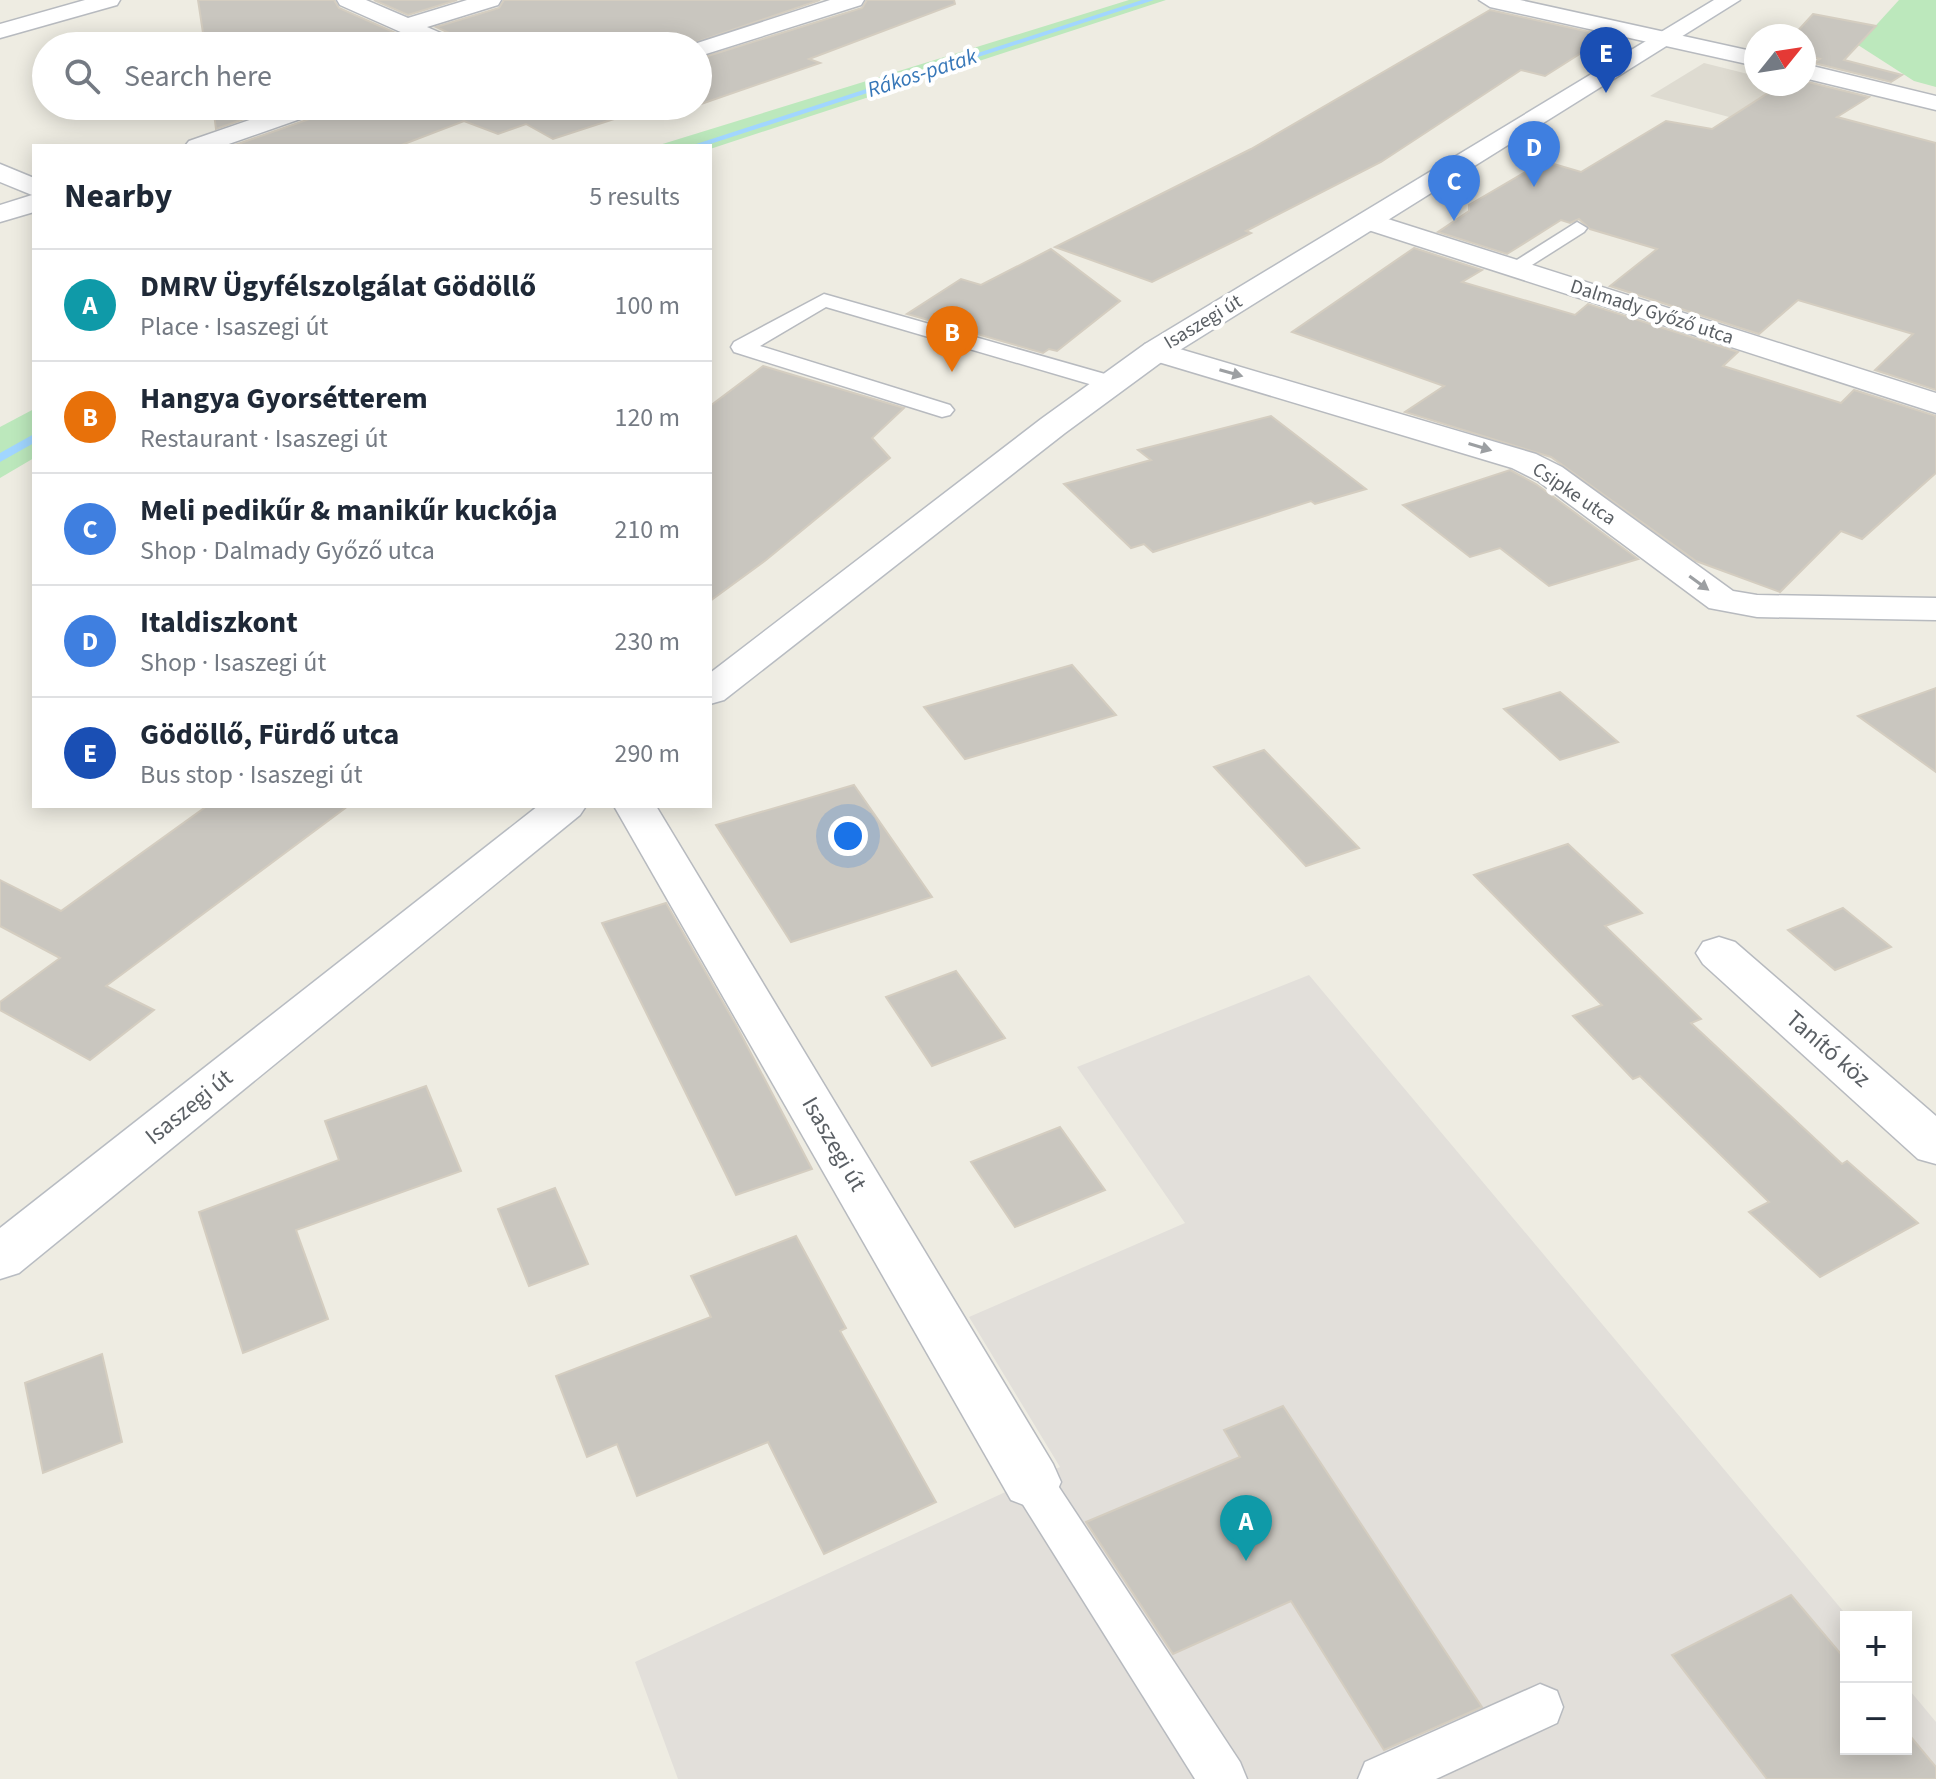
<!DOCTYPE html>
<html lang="en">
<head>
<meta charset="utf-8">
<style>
  body { margin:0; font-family:"Source Sans 3",sans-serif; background:#f2f2f3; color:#1f2937 }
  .controls { position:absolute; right:24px; bottom:24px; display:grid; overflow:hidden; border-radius:0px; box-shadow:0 4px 20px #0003 }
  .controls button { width:72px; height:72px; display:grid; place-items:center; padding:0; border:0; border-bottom:2px solid #e0e1e3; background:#fff; color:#1f2937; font:40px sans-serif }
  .compass { position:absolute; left:1744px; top:24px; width:72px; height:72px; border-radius:50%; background:#fff; box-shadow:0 4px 20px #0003; rotate:60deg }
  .you { position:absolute; left:848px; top:836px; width:28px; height:28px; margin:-20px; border:6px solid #fff; border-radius:50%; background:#1a73e8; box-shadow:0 0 0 12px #1a73e833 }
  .badge { display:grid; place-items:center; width:52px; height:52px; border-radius:50%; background:#db2777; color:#fff; font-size:26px; font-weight:700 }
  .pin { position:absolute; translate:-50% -66px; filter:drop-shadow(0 2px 4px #0008) }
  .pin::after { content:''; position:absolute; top:42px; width:28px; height:24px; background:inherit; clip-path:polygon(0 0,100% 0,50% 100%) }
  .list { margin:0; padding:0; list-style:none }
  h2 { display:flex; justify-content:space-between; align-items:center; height:104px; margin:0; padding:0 32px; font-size:34px }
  h2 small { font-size:26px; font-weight:400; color:#747a83 }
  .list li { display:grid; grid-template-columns:52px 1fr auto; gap:24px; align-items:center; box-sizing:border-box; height:112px; padding:0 32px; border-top:2px solid #e0e1e3 }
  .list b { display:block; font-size:30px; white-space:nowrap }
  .list p { margin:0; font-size:26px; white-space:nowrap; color:#747a83 }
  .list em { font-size:26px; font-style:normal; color:#747a83 }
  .icon { flex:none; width:44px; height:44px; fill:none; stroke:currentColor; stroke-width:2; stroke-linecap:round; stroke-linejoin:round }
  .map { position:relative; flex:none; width:1936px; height:1779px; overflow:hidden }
  .search { position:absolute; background:#fff; box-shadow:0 4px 20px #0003; left:32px; top:32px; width:680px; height:88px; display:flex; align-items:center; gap:20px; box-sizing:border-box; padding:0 28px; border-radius:44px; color:#747a83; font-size:30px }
  .panel { position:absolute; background:#fff; box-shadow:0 4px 20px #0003; left:32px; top:144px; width:680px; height:664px; border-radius:0px }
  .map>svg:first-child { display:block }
  .industrial { fill:#e2dfda }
  .education { fill:#dedbd1 }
  .green { fill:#bce8bc }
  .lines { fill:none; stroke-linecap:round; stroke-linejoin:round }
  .stream { fill:#a1d6ff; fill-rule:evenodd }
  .building { fill:#c9c6bf; stroke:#d4cdc0; stroke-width:2 }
  .service-casing { stroke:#b7babf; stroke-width:3 }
  .minor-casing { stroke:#b7babf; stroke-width:3 }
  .secondary-casing { stroke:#b8bcc2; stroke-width:3 }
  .service { fill:#fff; fill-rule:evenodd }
  .minor { fill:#fff; fill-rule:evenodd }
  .secondary { fill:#fff; fill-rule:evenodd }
  .oneway { fill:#9c9fa2 }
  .labels { text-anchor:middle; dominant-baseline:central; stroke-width:8; stroke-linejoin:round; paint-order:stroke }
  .far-street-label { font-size:20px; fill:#5a5f64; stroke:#fff }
  .far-water-label { font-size:22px; font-style:italic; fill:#3777b8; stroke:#fff }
  .street-label { font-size:24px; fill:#5a5f64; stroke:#fff }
</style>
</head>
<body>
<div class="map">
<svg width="1936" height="1779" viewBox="0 0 1936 1779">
  <rect width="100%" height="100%" fill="#eeece2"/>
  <!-- industrial -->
  <polygon class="industrial" points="1309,975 1848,1617 1846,1749 1906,1749 1906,1686 1936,1722 1936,1779 678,1779 635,1662 1060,1467 969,1317 1185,1223 1077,1067"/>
  <!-- education -->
  <polygon class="education" points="1704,63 1756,76 1756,84 1786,84 1804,137 1650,96"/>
  <!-- green -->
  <g class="green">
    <polygon points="1129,0 1166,0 710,149 710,146 656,146"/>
    <polygon points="1899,0 1936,0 1936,87 1914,81 1858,45"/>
    <polygon points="34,409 34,458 0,478 0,427"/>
  </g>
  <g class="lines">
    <!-- stream -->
    <g class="stream">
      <polygon points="1142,0 1154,0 704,146 690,146"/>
      <polygon points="34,434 34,443 0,462 0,453"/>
    </g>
  </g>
  <!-- building -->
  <g class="building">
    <polygon points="198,0 334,0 339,8 425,46 205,46"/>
    <polygon points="374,0 457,0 408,15"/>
    <polygon points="504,0 820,0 685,46 466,46 460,38 436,27 499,8"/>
    <polygon points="867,0 954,0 955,4 809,59 820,63 698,105 698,59 862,8"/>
    <polygon points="1490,10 1608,36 1545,76 1521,70 1381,162 1246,231 1251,233 1152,282 1055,247 1251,149"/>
    <polygon points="1813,14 1876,26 1844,60 1902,75 1891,82 1814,63 1820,59 1804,55 1804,36 1793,36"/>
    <polygon points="1804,81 1869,97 1837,117 1936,143 1936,390 1875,370 1913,334 1798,300 1759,334 1610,286 1657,249 1590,229 1579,219 1570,223 1561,220 1507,254 1438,232 1469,211 1469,205 1544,161 1581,172 1666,121 1712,129 1782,84 1804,84"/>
    <polygon points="213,106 281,106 216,129"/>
    <polygon points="329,106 654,106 553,139 526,124 498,134 464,121 399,146 232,146 324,114"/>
    <polygon points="1414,248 1482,270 1462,282 1575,315 1588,304 1738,352 1723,366 1841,403 1854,390 1936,416 1936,473 1862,539 1841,531 1780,592 1696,561 1551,457 1405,412 1444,386 1292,332"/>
    <polygon points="1051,249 1120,301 1057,351 1049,349 1043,353 907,314 961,279 981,285"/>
    <polygon points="763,366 904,408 872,438 890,458 766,560 710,601 710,406"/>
    <polygon points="1271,416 1366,489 1315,504 1311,501 1153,552 1144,544 1131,548 1064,484 1151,460 1138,450"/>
    <polygon points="1510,470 1536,484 1638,559 1549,586 1500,548 1470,557 1403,505"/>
    <polygon points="1072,665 1116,715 965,759 924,707"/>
    <polygon points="1936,688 1936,772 1858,716"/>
    <polygon points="1560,692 1618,742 1560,760 1504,709"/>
    <polygon points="1264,750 1359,848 1306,866 1214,767"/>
    <polygon points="854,785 932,897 791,942 716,825"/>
    <polygon points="207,806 348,806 106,986 154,1010 90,1060 0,1010 0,1002 60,958 0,926 0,880 61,911"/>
    <polygon points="1568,844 1642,913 1605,926 1701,1019 1691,1023 1842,1164 1847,1161 1918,1223 1820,1277 1749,1212 1769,1202 1640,1076 1633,1079 1573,1016 1602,1005 1474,875"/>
    <polygon points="666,903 736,1025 812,1169 736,1195 602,923"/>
    <polygon points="1843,908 1891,947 1835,970 1788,930"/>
    <polygon points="956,971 1005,1038 932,1066 886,997"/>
    <polygon points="426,1086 461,1171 296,1230 328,1319 243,1353 199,1212 339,1160 325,1121"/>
    <polygon points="1060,1127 1105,1190 1015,1227 971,1162"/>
    <polygon points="555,1188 588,1264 529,1286 498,1209"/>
    <polygon points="796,1236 846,1328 840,1331 936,1502 824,1554 768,1442 637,1496 617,1444 587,1457 556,1376 711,1317 691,1276"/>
    <polygon points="102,1354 122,1442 43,1473 25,1383"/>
    <polygon points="1283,1406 1482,1707 1384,1750 1291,1601 1173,1654 1086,1522 1240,1457 1224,1430"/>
    <polygon points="1791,1595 1846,1660 1846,1749 1906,1749 1906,1731 1936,1767 1936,1779 1767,1779 1672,1655"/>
  </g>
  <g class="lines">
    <!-- service casing -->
    <g class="service-casing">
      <g id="service">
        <polygon points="1577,222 1587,228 1584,232 1521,272 1507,272 1504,268"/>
        <polygon points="824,294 1119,378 1122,383 1119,388 1103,388 826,307 760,346 950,405 954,410 950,415 942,417 734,352 731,347 734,342"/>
        <polygon points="1032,1463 1047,1469 1240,1762 1247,1779 1195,1779 1017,1495 1011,1482 1017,1469"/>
        <polygon points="1540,1684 1557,1691 1563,1707 1557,1723 1436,1779 1358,1779 1365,1762"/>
      </g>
    </g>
    <!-- minor casing -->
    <g class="minor-casing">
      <g id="minor">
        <polygon points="85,0 120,0 117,5 0,38 0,24"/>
        <polygon points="337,0 366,0 408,18 467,0 501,0 498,5 427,27 459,41 463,46 432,46 340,5"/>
        <polygon points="830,0 864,0 861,5 706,54 698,56 698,46 688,46"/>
        <polygon points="1479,0 1520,0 1756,52 1756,66 1490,7"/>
        <polygon points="1804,64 1936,96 1936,110 1804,78"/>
        <polygon points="290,106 326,106 323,111 223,146 185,146 189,141"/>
        <polygon points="0,164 34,178 34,212 0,222 0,205 32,195 0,182"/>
        <polygon points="1369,213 1936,393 1936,413 1359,227 1355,221 1359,215"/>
        <polygon points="1156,342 1536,454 1562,467 1733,591 1757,595 1936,598 1936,620 1757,617 1709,608 1538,481 1512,468 1145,358 1141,351 1145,344"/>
        <polygon points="614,806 656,806 1053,1464 1061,1482 1053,1500 1032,1508 1011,1500"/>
        <polygon points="1719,937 1735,942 1936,1116 1936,1164 1918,1159 1703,964 1696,953 1703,942"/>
      </g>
    </g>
    <!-- secondary casing -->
    <g class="secondary-casing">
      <g id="secondary">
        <polygon points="1714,0 1740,0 1167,358 1065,433 724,700 710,704 710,673 1041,419 1145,344"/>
        <polygon points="538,806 586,806 580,815 19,1273 0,1279 0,1228"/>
      </g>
    </g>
    <!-- service -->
    <use href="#service" class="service"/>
    <!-- minor -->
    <use href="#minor" class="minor"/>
    <!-- secondary -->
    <use href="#secondary" class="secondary"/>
  </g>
  <!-- one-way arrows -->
  <defs><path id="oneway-solid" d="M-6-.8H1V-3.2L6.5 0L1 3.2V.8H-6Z" transform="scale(2)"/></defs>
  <g class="oneway">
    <use href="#oneway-solid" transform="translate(1231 373) rotate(16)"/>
    <use href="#oneway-solid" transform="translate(1480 447) rotate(17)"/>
    <use href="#oneway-solid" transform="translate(1699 583) rotate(36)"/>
  </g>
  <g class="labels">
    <!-- far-street labels -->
    <g class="far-street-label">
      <text transform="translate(1652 312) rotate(18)">Dalmady Győző utca</text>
      <text transform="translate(1203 322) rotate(-31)">Isaszegi út</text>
      <text transform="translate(1574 494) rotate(34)">Csipke utca</text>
    </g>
    <!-- far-water labels -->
    <g class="far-water-label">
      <text transform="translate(922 73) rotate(-18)">Rákos-patak</text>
    </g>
    <!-- street labels -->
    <g class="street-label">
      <text transform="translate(1828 1049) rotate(41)">Tanító köz</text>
      <text transform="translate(189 1107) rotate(-39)">Isaszegi út</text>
      <text transform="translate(834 1144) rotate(60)">Isaszegi út</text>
    </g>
  </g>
</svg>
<div class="controls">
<button>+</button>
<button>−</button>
</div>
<svg class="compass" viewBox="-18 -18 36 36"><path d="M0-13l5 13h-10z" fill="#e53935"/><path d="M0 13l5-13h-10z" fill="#747a83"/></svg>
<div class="you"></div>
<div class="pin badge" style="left:1246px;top:1561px;background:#0f9aa8">A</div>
<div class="pin badge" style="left:952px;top:372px;background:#e8710a">B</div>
<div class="pin badge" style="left:1454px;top:221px;background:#3f7fe0">C</div>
<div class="pin badge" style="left:1534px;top:187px;background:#3f7fe0">D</div>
<div class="pin badge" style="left:1606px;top:93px;background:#1a4fb4">E</div>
<div class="search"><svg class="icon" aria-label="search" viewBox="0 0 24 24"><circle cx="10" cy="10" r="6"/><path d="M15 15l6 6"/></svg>Search here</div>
<section class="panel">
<h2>Nearby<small>5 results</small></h2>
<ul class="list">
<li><span class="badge" style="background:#0f9aa8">A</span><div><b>DMRV Ügyfélszolgálat Gödöllő</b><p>Place · Isaszegi út</p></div><em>100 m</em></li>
<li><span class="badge" style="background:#e8710a">B</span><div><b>Hangya Gyorsétterem</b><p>Restaurant · Isaszegi út</p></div><em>120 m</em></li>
<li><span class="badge" style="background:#3f7fe0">C</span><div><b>Meli pedikűr &amp; manikűr kuckója</b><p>Shop · Dalmady Győző utca</p></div><em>210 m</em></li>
<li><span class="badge" style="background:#3f7fe0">D</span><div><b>Italdiszkont</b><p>Shop · Isaszegi út</p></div><em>230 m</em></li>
<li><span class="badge" style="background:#1a4fb4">E</span><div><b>Gödöllő, Fürdő utca</b><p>Bus stop · Isaszegi út</p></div><em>290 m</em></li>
</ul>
</section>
</div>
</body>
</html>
